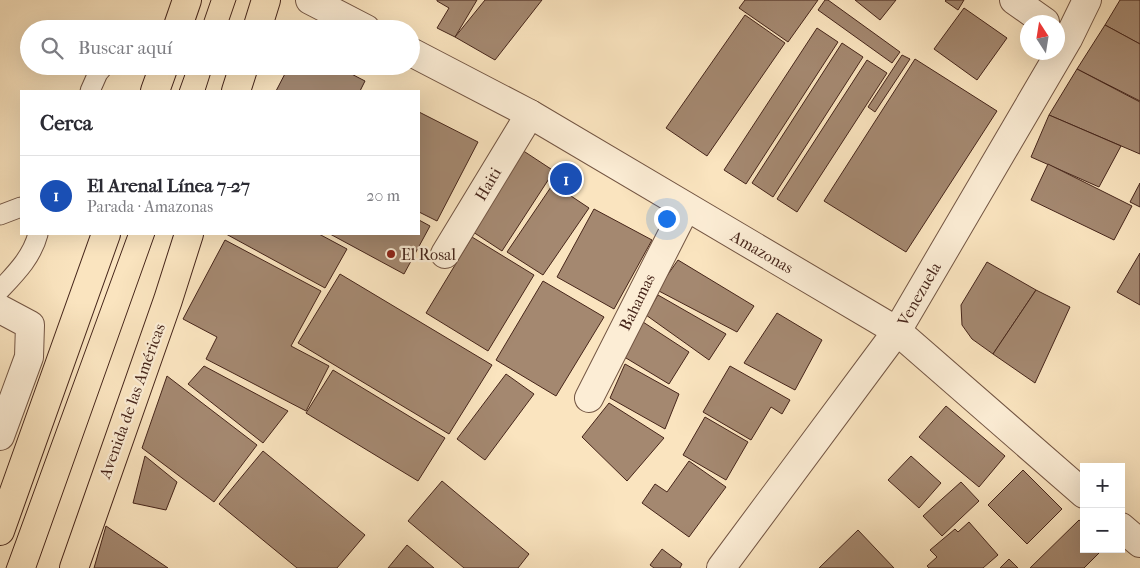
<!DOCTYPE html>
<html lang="es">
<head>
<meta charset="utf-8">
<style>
  body { margin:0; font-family:"IM FELL French Canon",serif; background:#f7f7f7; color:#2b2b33 }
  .controls { position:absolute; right:15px; bottom:15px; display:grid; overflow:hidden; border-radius:0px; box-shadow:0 5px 20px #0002 }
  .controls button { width:45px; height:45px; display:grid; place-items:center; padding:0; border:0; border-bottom:1px solid #e1e1e2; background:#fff; color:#2b2b33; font:25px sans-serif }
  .compass { position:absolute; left:1020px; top:15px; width:45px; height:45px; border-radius:50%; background:#fff; box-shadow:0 5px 20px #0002; rotate:348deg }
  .you { position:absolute; left:666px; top:218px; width:18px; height:18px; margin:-12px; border:4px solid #fff; border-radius:50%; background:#1a73e8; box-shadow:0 0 0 8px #1a73e833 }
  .badge { display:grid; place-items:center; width:32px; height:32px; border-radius:50%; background:#ea580c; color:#fff; font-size:16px; font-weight:700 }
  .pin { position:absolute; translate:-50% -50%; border:2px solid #fff; box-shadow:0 1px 5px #0006 }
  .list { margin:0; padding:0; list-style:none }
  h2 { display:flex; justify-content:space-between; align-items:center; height:65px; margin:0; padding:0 20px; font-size:21px }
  h2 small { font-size:16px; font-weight:400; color:#7c7c81 }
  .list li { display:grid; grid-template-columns:32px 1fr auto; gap:15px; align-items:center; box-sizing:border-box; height:80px; padding:0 20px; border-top:1px solid #e1e1e2 }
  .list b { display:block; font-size:19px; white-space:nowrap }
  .list p { margin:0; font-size:16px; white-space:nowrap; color:#7c7c81 }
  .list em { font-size:16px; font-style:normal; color:#7c7c81 }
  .icon { flex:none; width:28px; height:28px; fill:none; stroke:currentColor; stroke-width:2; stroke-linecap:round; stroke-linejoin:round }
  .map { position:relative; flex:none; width:1140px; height:568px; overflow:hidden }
  .search { position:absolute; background:#fff; box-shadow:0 5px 20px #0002; left:20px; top:20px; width:400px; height:55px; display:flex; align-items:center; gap:12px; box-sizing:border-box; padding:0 18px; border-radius:28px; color:#7c7c81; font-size:19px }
  .panel { position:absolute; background:#fff; box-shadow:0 5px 20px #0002; left:20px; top:90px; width:400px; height:145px; border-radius:0px }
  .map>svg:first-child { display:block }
  .building { fill:#a48870; stroke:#46251a }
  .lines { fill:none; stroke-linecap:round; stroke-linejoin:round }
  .lane-casing { stroke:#735543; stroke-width:21 }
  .street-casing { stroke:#735543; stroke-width:30 }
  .primary-casing { stroke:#46251a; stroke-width:30 }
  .lane { stroke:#fcedd5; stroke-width:19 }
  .street { stroke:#fcedd5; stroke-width:28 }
  .primary { stroke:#fae4bf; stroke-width:28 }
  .tram { stroke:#46251a; stroke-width:1 }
  .poi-dot { fill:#8f2418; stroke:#fcedd5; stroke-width:2 }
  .labels { text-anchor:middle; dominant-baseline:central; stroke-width:4.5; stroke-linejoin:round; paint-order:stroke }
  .street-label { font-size:16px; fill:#46251a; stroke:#fcedd5 }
  .poi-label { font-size:16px; fill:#46251a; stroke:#fcedd5; text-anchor:start }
</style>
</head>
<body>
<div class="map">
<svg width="1140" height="568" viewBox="0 0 1140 568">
  <rect width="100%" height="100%" fill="#fae4bf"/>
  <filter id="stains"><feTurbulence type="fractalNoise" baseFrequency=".004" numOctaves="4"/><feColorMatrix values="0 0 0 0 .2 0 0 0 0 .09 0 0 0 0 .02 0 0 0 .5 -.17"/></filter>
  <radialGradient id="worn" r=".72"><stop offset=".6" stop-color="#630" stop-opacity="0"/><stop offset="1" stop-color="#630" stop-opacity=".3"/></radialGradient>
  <!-- building -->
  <g class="building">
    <polygon points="437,0 477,0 455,37 437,28 449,8 437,1"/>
    <polygon points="485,0 542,0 495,60 455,37"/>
    <polygon points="745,0 818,0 788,42 739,8"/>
    <polygon points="825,0 828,0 900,52 892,63 818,10"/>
    <polygon points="855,0 896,0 880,20"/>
    <polygon points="946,0 964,0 958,10 945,1"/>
    <polygon points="1120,0 1140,0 1140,44 1105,25"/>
    <polygon points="964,8 1007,38 977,80 934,49"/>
    <polygon points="745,15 785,43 707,156 666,128"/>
    <polygon points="1105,25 1140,44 1140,101 1077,69"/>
    <polygon points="817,28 838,42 746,184 724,170"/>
    <polygon points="842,43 863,57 773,197 752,183"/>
    <polygon points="902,55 910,59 875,112 868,107"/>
    <polygon points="915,59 997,111 906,252 824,201"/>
    <polygon points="867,60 887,73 797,212 777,199"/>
    <polygon points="289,66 336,66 365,81 360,91 276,91"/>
    <polygon points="1077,69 1140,102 1140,154 1049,115"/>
    <polygon points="419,112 478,142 437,221 419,212"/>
    <polygon points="1049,115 1121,146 1099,187 1031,157"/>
    <polygon points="522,150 554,171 502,251 470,230"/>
    <polygon points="1048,164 1132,206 1114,240 1031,200"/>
    <polygon points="1140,183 1140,207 1130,202"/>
    <polygon points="553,184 589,208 543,275 507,252"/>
    <polygon points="594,209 652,240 614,309 557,277"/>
    <polygon points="419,220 430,226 404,274 330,234 419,234"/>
    <polygon points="226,234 319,234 347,249 325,288"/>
    <polygon points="472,237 534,275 488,351 426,313"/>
    <polygon points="225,240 321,291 291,346 329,366 306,411 206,359 217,337 183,319"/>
    <polygon points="1140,253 1140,305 1117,292"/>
    <polygon points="678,260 754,306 737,332 657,290"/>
    <polygon points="987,262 1036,290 993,354 972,339 962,325 961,305"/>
    <polygon points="340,274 492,365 449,434 298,343"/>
    <polygon points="543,281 604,317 556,396 496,360"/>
    <polygon points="1036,290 1070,307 1035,383 993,354"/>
    <polygon points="658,295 726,334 709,360 646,315"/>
    <polygon points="777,313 822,340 795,390 744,363"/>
    <polygon points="643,322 689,352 669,384 621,355"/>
    <polygon points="625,364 679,394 665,429 610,398"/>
    <polygon points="204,366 288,411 263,443 188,384"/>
    <polygon points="730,366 790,400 782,414 771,407 751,440 703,412"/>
    <polygon points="333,370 445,438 418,481 306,413"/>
    <polygon points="506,374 534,394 485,460 457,439"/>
    <polygon points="167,376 257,445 214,502 142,448"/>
    <polygon points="609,403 664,438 627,481 582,437"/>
    <polygon points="946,406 1005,456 979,487 919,437"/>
    <polygon points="705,417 748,442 726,480 683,455"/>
    <polygon points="263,451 365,535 337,568 297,568 219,504"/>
    <polygon points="145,456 177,482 166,510 133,503"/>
    <polygon points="911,456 941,483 919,508 888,480"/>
    <polygon points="689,461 726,487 689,537 642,503 655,484 667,492"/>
    <polygon points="1023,470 1062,509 1027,544 988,505"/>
    <polygon points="442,481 529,554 518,568 464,568 408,521"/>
    <polygon points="961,482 979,501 942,536 923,516"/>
    <polygon points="1079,520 1084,524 1084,549 1103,549 1084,568 1030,568"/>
    <polygon points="969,522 998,555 983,568 929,568 927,566 937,557 930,550 955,529 958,532"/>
    <polygon points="106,526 168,568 94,568"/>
    <polygon points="858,530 894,568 819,568"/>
    <polygon points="407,545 434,568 388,568"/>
    <polygon points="662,549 682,564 680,568 654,568 650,565"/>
    <polygon points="1009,559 1018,568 1000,568"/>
  </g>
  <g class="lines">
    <!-- lane casing -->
    <g class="lane-casing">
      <g id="lane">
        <polyline points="90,91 98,73 104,66"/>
        <polyline points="0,215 21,207"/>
        <path d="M 0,290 C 16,273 32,257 38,234"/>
      </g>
    </g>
    <!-- street casing -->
    <g class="street-casing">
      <g id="street">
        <polyline points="310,0 366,29"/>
        <polyline points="1014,0 1045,22"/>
        <polyline points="411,52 530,114 897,331 1084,494"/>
        <polyline points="445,254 530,114"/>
        <polyline points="0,309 30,325 29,357 0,436"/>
        <polyline points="589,398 686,207"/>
        <polyline points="1121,527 1140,543"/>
        <polyline points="721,568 897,331 1068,39 1087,0"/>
      </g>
    </g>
    <!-- primary casing -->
    <g class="primary-casing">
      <g id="primary">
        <polyline points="177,29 187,0"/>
        <polyline points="257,29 266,0"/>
        <polyline points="155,91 164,66"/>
        <polyline points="236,91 244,66"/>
        <polyline points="0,531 106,234"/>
        <polyline points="74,568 168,300 189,234"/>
      </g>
    </g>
    <!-- lane -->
    <use href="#lane" class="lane"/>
    <!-- street -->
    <use href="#street" class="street"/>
    <!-- primary -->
    <use href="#primary" class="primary"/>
    <!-- tram -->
    <g class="tram">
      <polyline points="201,29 211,0"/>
      <polyline points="226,29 236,0"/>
      <polyline points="179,91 188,66"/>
      <polyline points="205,91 213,66"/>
      <polyline points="6,568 128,234"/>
      <polyline points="36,568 155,234"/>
    </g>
  </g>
  <!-- markers -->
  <circle class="poi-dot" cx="391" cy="254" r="5"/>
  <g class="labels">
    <!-- street labels -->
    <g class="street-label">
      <text transform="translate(488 184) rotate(-59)">Haiti</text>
      <text transform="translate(762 252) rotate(30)">Amazonas</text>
      <text transform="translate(919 294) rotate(-60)">Venezuela</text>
      <text transform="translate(637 302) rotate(-64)">Bahamas</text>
      <text transform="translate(132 401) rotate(-70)">Avenida de las Américas</text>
    </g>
    <!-- poi labels -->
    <g class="poi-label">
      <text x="401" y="254">El Rosal</text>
    </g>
  </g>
  <rect width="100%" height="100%" filter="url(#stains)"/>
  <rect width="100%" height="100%" fill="url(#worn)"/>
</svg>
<div class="controls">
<button>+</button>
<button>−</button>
</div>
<svg class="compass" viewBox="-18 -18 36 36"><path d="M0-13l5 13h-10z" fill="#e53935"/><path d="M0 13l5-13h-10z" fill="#7c7c81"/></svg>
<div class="you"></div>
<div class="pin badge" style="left:566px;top:179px;background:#1a4fb4">1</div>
<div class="search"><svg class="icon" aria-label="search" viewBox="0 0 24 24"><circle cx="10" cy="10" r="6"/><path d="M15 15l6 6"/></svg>Buscar aquí</div>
<section class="panel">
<h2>Cerca<small></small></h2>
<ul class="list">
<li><span class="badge" style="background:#1a4fb4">1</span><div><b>El Arenal Línea 7-27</b><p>Parada · Amazonas</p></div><em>20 m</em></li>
</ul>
</section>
</div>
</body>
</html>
